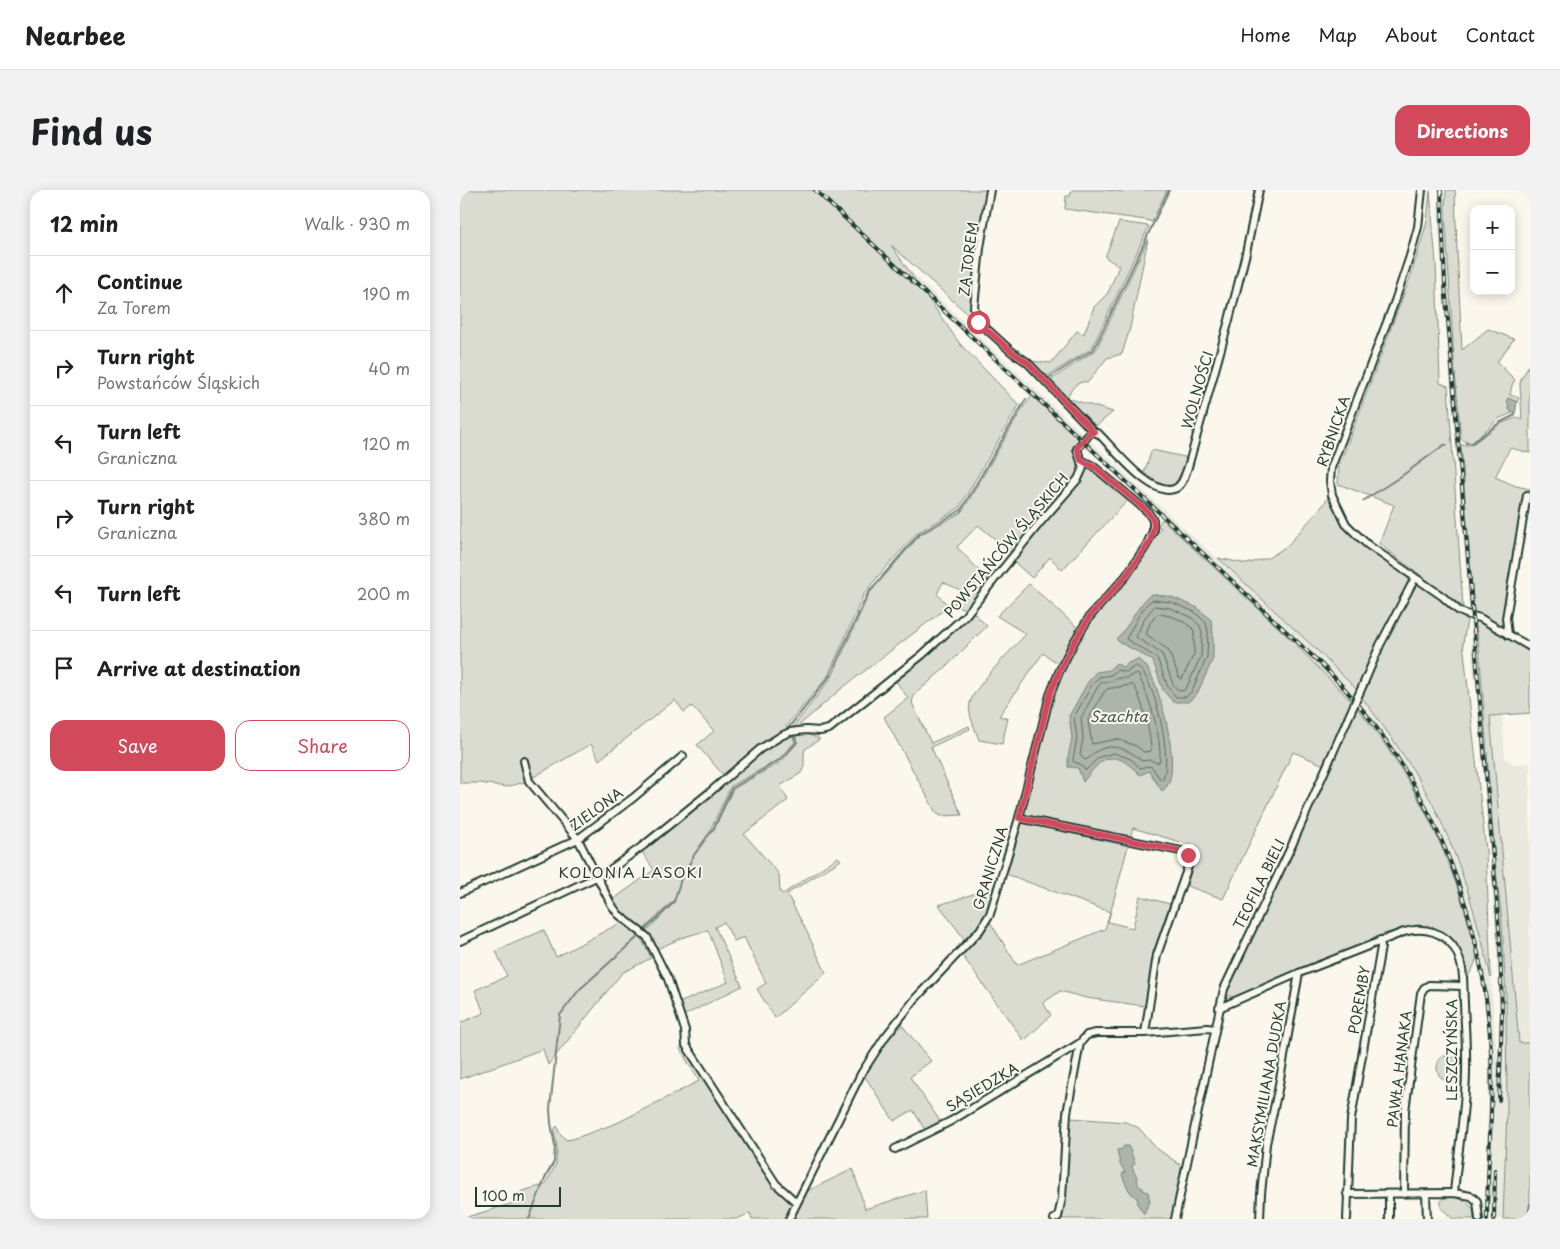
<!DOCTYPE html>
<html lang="en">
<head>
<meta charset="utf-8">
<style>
  body { margin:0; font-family:"Playpen Sans",sans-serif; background:#f2f2f2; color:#202124 }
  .controls { position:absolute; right:15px; top:15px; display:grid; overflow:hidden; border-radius:10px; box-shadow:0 2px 12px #0003 }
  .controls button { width:45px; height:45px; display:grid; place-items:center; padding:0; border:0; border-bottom:1px solid #e0e0e0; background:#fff; color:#202124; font:25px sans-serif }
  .scale { position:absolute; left:15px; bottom:12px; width:86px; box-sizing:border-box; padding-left:5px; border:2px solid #1f3d34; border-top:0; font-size:14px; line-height:18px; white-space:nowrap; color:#1f3d34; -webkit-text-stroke:4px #fbf7ec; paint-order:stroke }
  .stop { position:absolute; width:15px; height:15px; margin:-11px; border:4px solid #d1495b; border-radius:50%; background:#fff }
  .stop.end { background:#d1495b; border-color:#fff; box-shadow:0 1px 5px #0008 }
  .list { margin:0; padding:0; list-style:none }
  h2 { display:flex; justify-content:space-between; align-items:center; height:65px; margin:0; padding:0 20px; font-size:21px }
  h2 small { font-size:16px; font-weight:400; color:#757577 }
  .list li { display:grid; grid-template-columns:32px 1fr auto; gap:15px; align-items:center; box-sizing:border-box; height:75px; padding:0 20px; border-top:1px solid #e0e0e0 }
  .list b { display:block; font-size:19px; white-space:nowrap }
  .list p { margin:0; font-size:16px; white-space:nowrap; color:#757577 }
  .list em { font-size:16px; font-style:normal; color:#757577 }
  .actions { display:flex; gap:10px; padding:15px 20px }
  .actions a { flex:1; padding:11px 0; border:1px solid #d1495b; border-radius:15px; text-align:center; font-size:18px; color:#d1495b }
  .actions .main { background:#d1495b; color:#fff }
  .icon { flex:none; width:28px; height:28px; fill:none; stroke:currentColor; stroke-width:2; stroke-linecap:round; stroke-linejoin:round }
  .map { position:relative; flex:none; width:1070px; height:1029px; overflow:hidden; border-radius:15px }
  header { display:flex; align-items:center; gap:30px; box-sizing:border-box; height:70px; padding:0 25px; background:#fff; border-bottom:1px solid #e0e0e0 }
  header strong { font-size:24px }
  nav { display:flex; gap:28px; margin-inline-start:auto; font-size:18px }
  .intro { display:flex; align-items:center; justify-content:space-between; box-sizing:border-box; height:120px; padding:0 30px }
  h1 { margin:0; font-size:35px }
  .button { padding:12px 22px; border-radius:15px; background:#d1495b; color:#fff; font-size:18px; font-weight:700 }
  main { display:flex; gap:30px; padding:0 30px }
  aside { flex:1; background:#fff; border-radius:15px; box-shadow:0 2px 12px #0003 }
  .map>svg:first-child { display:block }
  .built { fill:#eae9de }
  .green { fill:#dbdcd1; stroke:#7d8c82 }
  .water { fill:#adb4aa; stroke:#74847b }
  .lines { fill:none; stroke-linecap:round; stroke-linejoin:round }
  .shore { stroke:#586d63; stroke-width:1 }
  .stream { stroke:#74847b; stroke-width:2 }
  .minor-casing { stroke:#1f3d34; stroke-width:10 }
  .minor { stroke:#fbf7ec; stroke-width:6 }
  .rail-casing { stroke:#1f3d34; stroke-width:4 }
  .rail { stroke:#fbf7ec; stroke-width:2; stroke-dasharray:5.5; stroke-linecap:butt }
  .minor-bridge-casing { stroke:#1f3d34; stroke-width:10; stroke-linecap:butt }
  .minor-bridge { stroke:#fbf7ec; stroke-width:6 }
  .route { stroke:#d1495b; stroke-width:6 }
  .labels { text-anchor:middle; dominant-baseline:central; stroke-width:4; stroke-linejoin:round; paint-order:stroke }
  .street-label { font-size:14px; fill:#1f3d34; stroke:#fbf7ec }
  .water-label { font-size:15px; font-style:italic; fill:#425b52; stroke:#fbf7ec }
  .neighbourhood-label { font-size:15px; letter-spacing:1px; fill:#1f3d34; stroke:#fbf7ec }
</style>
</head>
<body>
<header>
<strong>Nearbee</strong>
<nav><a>Home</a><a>Map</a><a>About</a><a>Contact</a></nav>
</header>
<div class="intro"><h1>Find us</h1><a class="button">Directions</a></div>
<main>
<aside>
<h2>12 min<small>Walk · 930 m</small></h2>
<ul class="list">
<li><svg class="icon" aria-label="ahead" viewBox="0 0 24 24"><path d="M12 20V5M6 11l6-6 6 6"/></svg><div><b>Continue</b><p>Za Torem</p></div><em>190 m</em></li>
<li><svg class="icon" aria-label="right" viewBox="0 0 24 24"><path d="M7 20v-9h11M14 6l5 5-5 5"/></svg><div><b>Turn right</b><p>Powstańców Śląskich</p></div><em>40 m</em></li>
<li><svg class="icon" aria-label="left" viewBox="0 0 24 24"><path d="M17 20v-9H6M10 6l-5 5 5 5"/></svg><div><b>Turn left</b><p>Graniczna</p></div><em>120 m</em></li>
<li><svg class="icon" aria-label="right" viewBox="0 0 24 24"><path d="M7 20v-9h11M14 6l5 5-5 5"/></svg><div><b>Turn right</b><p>Graniczna</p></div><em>380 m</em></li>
<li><svg class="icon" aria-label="left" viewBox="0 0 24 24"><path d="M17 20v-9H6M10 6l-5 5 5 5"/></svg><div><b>Turn left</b></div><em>200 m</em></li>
<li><svg class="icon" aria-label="arrive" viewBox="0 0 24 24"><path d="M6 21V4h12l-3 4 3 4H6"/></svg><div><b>Arrive at destination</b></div></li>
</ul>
<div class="actions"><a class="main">Save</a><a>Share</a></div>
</aside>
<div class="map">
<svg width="1070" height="1029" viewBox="0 0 1070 1029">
  <rect width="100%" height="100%" fill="#fbf7ec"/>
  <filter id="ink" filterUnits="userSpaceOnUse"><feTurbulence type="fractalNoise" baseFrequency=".02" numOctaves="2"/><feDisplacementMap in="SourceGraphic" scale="10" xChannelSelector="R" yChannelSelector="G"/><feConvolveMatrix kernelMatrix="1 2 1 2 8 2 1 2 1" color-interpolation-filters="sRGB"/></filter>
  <g filter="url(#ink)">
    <!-- built -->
    <g class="built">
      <polygon points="364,0 675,293 859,462 897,500 892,512 825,444 449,92"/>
      <polygon points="979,0 983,0 983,17 994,170 1014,422 1019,456 1035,671 1042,731 1046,807 1047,919 1043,1029 1025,1029 1028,904 1028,834 1020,779 1005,721 989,674 970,629 950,594 911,535 896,517 901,506 929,544 959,589 982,636 998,671 1022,748 1031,789 1038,881 1039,872 1039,817 1037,762 1021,552 1013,476 1006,378 982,91 978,29"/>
      <polygon points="1042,525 1045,567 1053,574 1070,573 1070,853 1059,854 1030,526"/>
    </g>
    <!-- green -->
    <g class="green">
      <polygon points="0,0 527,0 511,127 431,55 500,154 559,215 499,318 457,343 419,385 404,404 368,486 326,536 327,540 304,553 264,586 237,555 254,541 232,516 224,522 215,510 139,570 131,554 65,592 46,597 20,593 0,593"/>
      <polygon points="612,0 646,0 663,2 664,0 707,0 692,32 686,30 605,19 606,6 610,6"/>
      <polygon points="986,0 995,0 997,60 1002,160 1028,139 1054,149 1037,172 1055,190 1052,195 1050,205 1059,208 1057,212 1048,208 1049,219 1052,223 1038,229 1012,253 1001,250 994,170 985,21"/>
      <polygon points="970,1 976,74 980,193 988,196 1003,417 919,354 934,315 878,294 879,276 951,85 967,32"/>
      <polygon points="659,32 689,36 632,158 586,187 570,171 591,173 617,141 624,144 634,117 648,103 659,76 645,67"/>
      <path d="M 688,49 L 670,138 L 662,164 L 647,168 L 628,192 C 618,190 611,198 607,208 L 653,222 L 636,236 L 589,191 L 636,160 Z"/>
      <polygon points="1070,174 1070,263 1050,258 1035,287 1056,296 1070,299 1046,440 1014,422 1001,255 1011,255 1040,234 1058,227 1062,230 1060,194 1061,189"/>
      <polygon points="572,206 619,249 613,257 619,279 609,296 552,363 518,335 497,357 529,391 507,419 493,416 500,400 483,392 477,404 489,416 381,499 336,538 332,538 372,487 409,404 460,345 500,323 503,320 564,216"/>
      <path d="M 692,260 L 729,268 L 716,295 C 704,297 693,291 684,283 Z"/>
      <polygon points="628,278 669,309 602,380 590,367 572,388 553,371 624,287 625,280"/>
      <polygon points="869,305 880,331 889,343 949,389 897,500 859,462 758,368 787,374 810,367 827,356 864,314"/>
      <polygon points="702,329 825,444 892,512 864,575 833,562 763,709 727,696 737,657 673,638 670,647 565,625 564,619 594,500 625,440 678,374 701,338 698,336"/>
      <path d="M 957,393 L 980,408 L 1007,430 L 1003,453 L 1026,661 L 1031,788 C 1015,719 995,649 958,588 C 941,560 921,533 901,506 L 920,462 Z"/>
      <path d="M 569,394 L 618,438 L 599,474 L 583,463 L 539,526 L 548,528 L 542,554 L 519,550 C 516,540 507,524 510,513 C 513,498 554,457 566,444 L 537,426 Z"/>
      <polygon points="512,421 527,436 486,477 454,505 452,513 471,553 509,536 510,539 471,557 502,625 481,626 476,623 424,527 448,508 435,490 501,435"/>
      <polygon points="1015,429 1070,460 1070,523 1030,526 1059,853 1070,853 1070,1011 1067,1029 1043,1029 1047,919 1046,807 1042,731 1035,671 1019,456"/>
      <path d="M 896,517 C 949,580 988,657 1009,736 C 1011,745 1018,762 1016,770 C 1015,776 1010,782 1008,787 L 1003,767 L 994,751 L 977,740 L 957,735 L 923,744 L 858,773 L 773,807 L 766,805 L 843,638 Z"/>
      <polygon points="341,542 360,549 345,559 344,564 344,576 341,583 320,596 328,610 284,644 319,684 320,702 323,704 378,667 381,670 327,704 345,738 366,783 315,828 297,799 306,793 284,747 274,751 264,732 255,737 282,796 223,826 219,813 268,792 248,740 224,747 197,759 185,743 214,713 214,710 182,741 159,723 151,711 194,680 182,662 302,561 321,550 332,545 335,552 318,570 271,596 250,640 253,642 273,599 321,572 338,552 335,544"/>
      <polygon points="562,632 668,656 648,732 673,738 680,706 710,714 693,763 685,816 626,808 600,801 583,813 591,825 564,851 502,765 521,745 530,732 557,775 645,739 650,722 546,684"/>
      <polygon points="535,697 527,727 510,749 505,750 479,715"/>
      <path d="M 160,733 C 177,738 184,753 191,768 L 162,783 L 88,875 L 83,859 L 0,889 L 0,833 L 24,823 L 15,800 L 47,786 L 36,761 L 84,740 L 96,767 Z"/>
      <polygon points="442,835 471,871 450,887 480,931 465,940 453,920 434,931 404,885 423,852"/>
      <polygon points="223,853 307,988 313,996 331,1010 332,1014 326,1029 292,1029 290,1023 277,1029 0,1029 54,1013 62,1001 85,995 96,974 97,958 94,940 97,936 99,942 106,950 113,949 157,933 239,891 220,859"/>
      <path d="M 983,866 L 992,867 L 1003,870 L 1003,892 C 992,893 977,892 977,877 C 978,872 979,869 983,866 Z"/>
      <polygon points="611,928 666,932 679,938 695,957 723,977 714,1029 601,1029 610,946 608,946"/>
      <polygon points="393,979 405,1019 465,1000 467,1029 333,1029 345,1002"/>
      <path d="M 985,1006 C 998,1007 1005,1009 1013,1019 L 1014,1029 L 993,1029 L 981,1018 L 981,1011 Z"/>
    </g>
    <!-- water -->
    <g class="water">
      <polygon points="1048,208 1057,212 1055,225 1049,219 1047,209"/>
      <path d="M 691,404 L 712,407 L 738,418 L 751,430 L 753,442 L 753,469 L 737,504 L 728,512 L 713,512 L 703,500 L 693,471 L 678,462 L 659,452 L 656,449 C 671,435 675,418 691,404 Z"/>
      <path d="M 678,469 C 681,472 685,474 687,477 C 700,497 721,575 707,596 C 706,598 704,599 702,601 L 689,581 L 680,585 C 670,575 657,562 642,571 C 637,574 627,587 623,592 L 618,578 L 608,577 L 608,567 L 612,548 L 609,526 L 628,492 L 636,482 L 649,480 L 656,473 L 664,478 L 668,473 Z"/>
      <path d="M 664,956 L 668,956 C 670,958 674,971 675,974 L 672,976 C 673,982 676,983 677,988 C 678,992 677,993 680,997 L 683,998 L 683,1000 L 688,1002 L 690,1012 L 687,1017 L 684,1024 L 678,1015 L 677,1008 C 669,1004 665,993 662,984 L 665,982 L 660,974 L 657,960 L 662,959 Z"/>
    </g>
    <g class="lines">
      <!-- shore -->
      <g class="shore">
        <polygon points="693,410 711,412 735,422 746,433 748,442 747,467 732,501 726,507 716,507 708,497 697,468 666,449 679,425 687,414"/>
        <polygon points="695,416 710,418 731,427 740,436 742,443 741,466 727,497 723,501 718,500 713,494 702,464 676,447 684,429"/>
        <path d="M 698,424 C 711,425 725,430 734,440 L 734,464 L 722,489 L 719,487 L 708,460 L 686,444 L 690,433 Z"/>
        <path d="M 676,476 C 694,482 714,573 702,590 L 700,589 L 692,577 L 688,576 L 680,578 L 671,569 L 654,563 L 639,567 L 626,580 L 624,579 L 620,574 L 614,572 L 613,570 L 617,548 L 614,527 L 632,495 L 639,487 L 651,485 L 657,480 L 666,482 Z"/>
        <path d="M 674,484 L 678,484 C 690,509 701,544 700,571 L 697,573 L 690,570 L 682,571 C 665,556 644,550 628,569 L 625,570 L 620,565 L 623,548 L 621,528 L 637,498 L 642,492 L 652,491 L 658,488 L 667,488 Z"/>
        <path d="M 673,495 C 681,503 692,549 691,561 L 684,562 L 676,556 L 657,549 L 632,554 L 628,530 L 644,502 L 647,499 Z"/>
      </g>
      <!-- stream -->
      <g class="stream">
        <polyline points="587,189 634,159 709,0"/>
        <polyline points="1006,253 1012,253 1039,233 1055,225"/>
        <polyline points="903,311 943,285 984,255 987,255"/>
        <polyline points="331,540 329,537 370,486 408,403 459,344 501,320 566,209"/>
        <polyline points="184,741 214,712 221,689 234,665 254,637 272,598 320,570 337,552 333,545"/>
        <polyline points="69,1029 86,986 94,972 95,956 91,933 90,919 100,825 119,800 180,745"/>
        <polyline points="1069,1029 1070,1014"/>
      </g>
      <!-- minor casing -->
      <g class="minor-casing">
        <g id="minor">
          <polyline points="530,0 520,58 514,117 519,132 552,162 567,172 634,242"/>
          <polyline points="962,0 958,37 950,66 935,111 871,278 870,291 872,305 886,334 895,343 908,355 982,406 999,421 1006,424 1020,428 1070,457"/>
          <polyline points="1048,445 1046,428 1067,305"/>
          <polyline points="903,495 920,455 955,388"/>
          <polyline points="64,571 69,591 118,649 151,714 158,724 187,747 208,789 225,840 226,855 316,994 336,1012"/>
          <polyline points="559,628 721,661 728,665 731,668 697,765 685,843"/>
          <polyline points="0,703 118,649 173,608 223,566"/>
          <path d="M 0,751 L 147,682 L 184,655 L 250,602 L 300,559 L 321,546 L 330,542 L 346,540 L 360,541 L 369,539 L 462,465 L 505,426 L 578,335 L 618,289 L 623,278 L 617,259 L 630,243 L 634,242 L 639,244 C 654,259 691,307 714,299 C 723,296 725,284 728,277 L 769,130 L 786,63 L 799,0"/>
          <path d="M 759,818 L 839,783 L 944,742 C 964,736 986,742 996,761 C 1005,778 1003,796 1004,813 C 1005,842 1008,872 1005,901 C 1003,935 997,969 994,1003"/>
          <polyline points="435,959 491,931 620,853 627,845 636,843 685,843 747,838 755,839"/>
          <polyline points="887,1004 994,1003 1011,1006 1017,1011 1019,1029"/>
          <polyline points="929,1004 929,1029"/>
          <polyline points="944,1004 945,921 961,803 964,798 969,795 1003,796"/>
          <polyline points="966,1004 967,1029"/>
          <polyline points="329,1029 401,884 425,847 456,808 520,740 530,724 559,628 590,505 599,482 614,452 630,426 666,386 686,356 693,341 693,330 687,321 633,276 621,270"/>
          <polyline points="594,1029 598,1027 602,1008 607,923 620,853"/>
          <polyline points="715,1029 764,799 832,655 890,524"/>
          <polyline points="800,1029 801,1004 806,954 818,900 839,783"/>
          <polyline points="887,1029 891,929 921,757 920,750"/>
        </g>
      </g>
      <!-- minor -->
      <use href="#minor" class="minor"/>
      <!-- rail casing -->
      <g class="rail-casing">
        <g id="rail">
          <path d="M 355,0 L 862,475 C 965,577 1024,718 1031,862 C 1034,918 1027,973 1027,1029"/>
          <polyline points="981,0 985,94 1040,751 1042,823 1039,910"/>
          <polyline points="1034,1029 1035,980"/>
        </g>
      </g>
      <!-- rail -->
      <use href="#rail" class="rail"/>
      <!-- minor-bridge casing -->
      <g class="minor-bridge-casing">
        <polyline id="minor-bridge" points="890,524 903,495"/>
      </g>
      <!-- minor-bridge -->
      <use href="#minor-bridge" class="minor-bridge"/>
    </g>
  </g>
  <g class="lines" filter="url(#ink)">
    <!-- route -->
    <polyline class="route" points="518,132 552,162 567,172 634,242 630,243 617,258 621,270 636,278 687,321 693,330 694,336 690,351 666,386 630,426 614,452 599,482 590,504 559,628 721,661 728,665"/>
  </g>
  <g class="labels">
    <!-- street labels -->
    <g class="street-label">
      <text transform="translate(508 69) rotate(-83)">ZA TOREM</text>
      <text transform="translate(737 200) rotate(-74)">WOLNOŚCI</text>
      <text transform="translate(873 241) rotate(-71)">RYBNICKA</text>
      <text transform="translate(546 355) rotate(-50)">POWSTAŃCÓW ŚLĄSKICH</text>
      <text transform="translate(136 619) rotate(-36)">ZIELONA</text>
      <text transform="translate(530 678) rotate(-73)">GRANICZNA</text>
      <text transform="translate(799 694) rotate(-64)">TEOFILA BIELI</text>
      <text transform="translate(899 810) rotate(-80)">POREMBY</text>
      <text transform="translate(991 860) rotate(-90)">LESZCZYŃSKA</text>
      <text transform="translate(939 879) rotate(-83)">PAWŁA HANAKA</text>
      <text transform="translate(806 894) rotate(-80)">MAKSYMILIANA DUDKA</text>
      <text transform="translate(522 897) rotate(-31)">SĄSIEDZKA</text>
    </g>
    <!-- water labels -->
    <g class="water-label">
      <text x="659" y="525">Szachta</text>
    </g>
    <!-- neighbourhood labels -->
    <g class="neighbourhood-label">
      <text x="171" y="681">KOLONIA LASOKI</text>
    </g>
  </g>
</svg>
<div class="controls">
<button>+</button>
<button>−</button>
</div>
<div class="scale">100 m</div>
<div class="stop" style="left:518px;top:132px"></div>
<div class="stop end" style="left:728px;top:665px"></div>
</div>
</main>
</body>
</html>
